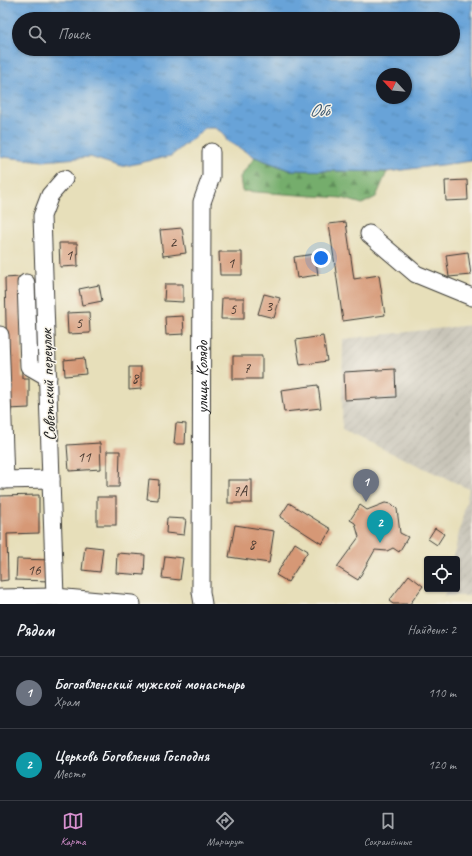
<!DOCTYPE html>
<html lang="ru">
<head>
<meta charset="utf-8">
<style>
  body { margin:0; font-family:Caveat,sans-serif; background:#242831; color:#f1f3f6 }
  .controls { position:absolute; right:12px; bottom:12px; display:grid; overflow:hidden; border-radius:4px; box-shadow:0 1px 3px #0004 }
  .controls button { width:36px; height:36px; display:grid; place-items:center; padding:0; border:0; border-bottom:1px solid #363941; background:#171b24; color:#f1f3f6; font:20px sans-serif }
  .compass { position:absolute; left:376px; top:68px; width:36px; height:36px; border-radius:50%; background:#171b24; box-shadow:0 1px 3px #0004; rotate:296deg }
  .you { position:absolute; left:321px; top:258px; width:14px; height:14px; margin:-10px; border:3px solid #fff; border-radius:50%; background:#1a73e8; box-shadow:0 0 0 6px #1a73e833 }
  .badge { display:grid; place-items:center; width:26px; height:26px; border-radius:50%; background:#d690ce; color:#fff; font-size:13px; font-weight:700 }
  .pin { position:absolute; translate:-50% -33px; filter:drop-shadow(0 1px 2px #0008) }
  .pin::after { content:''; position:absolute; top:21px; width:14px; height:12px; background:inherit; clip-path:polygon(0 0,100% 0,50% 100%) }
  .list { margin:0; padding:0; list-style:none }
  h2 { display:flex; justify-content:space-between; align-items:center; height:52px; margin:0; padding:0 16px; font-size:17px }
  h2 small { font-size:13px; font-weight:400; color:#9ea1a6 }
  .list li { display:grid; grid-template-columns:26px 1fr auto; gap:12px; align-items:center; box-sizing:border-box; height:72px; padding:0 16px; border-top:1px solid #363941 }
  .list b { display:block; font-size:15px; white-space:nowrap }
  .list p { margin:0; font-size:13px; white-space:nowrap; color:#9ea1a6 }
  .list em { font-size:13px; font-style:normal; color:#9ea1a6 }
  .icon { flex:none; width:22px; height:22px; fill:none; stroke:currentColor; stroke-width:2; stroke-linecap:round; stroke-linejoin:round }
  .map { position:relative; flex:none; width:472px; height:604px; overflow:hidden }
  .search { position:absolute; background:#171b24; box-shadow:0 1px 3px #0004; left:12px; right:12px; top:12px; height:44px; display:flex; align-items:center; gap:10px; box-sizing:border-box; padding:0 14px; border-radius:22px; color:#9ea1a6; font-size:15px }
  .sheet { height:196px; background:#171b24 }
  nav { display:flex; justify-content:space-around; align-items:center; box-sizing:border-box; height:56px; border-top:1px solid #363941; background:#171b24; font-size:11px; color:#9ea1a6 }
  nav a { display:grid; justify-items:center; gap:2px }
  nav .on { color:#d690ce }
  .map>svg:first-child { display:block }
  .industrial { fill:url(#industrial-furrows) }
  .forest { fill:url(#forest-firs); stroke:#486444 }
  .water { fill:url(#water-ripples); stroke:#42607a; fill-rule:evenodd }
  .building { fill:#d69876 }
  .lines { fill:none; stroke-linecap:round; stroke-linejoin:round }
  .minor-casing { stroke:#3a3934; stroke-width:19 }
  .minor { stroke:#fff; stroke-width:17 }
  .labels { text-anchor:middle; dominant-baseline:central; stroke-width:3; stroke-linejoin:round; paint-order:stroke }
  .number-label { font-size:15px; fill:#4a3b32 }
  .street-label { font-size:17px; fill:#1c1c1c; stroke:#f7f3e8 }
  .water-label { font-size:18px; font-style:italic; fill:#3e5971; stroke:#f7f3e8 }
</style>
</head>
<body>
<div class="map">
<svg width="472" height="604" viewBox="0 0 472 604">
  <defs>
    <pattern id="industrial-furrows" width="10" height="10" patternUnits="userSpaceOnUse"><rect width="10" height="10" fill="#c8c4b8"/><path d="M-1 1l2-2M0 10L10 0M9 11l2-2" fill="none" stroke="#aba89e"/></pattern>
    <pattern id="forest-firs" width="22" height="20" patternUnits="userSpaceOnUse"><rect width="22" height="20" fill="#74ad6c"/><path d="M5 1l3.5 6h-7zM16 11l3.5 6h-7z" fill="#5e8c58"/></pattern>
    <pattern id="water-ripples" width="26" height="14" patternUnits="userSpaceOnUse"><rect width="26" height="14" fill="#67a3d8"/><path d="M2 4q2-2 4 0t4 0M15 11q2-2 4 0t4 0" fill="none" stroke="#5484ae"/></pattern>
  </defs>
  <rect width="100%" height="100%" fill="#f7f3e8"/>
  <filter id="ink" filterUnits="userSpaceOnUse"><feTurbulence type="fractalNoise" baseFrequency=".025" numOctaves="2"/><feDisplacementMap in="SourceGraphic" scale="8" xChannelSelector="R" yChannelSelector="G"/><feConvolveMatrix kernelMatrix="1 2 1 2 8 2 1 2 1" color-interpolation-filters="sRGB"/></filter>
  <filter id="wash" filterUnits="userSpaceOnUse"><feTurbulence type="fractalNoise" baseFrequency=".012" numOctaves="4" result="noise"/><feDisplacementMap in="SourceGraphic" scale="16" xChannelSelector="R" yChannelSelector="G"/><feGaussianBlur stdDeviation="0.9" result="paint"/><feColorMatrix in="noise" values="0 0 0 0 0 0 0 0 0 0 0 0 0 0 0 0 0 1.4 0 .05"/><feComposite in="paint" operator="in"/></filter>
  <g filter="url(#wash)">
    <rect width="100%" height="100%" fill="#e7dfba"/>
    <!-- industrial -->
    <polygon class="industrial" points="472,325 472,596 444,596 446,589 457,589 457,559 453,559 469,489 342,430 343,339"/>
    <!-- forest -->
    <polygon class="forest" points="255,157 289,170 387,172 376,197 362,204 342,198 242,191 240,177"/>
    <!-- water -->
    <path class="water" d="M 0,0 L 472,0 L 472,161 L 387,172 L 289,170 L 255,157 L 227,141 L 223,133 L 215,128 L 205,128 L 171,156 L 121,167 L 90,157 L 43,161 L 3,157 L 0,156 ZM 19,19 L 453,19 L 453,49 L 19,49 ZM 382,74 L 406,74 L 406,98 L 382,98 Z"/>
    <g id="blocks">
      <!-- building -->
      <g class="building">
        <polygon points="467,180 468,200 446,201 445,181"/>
        <polygon points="346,222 354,279 379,275 385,315 343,321 329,224"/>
        <polygon points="182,228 186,253 163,256 160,230"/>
        <polygon points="59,243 77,243 78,266 60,267"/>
        <polygon points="219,252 242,252 242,275 220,275"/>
        <polygon points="468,252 471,275 449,277 446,255"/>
        <polygon points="315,254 318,275 297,278 294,257"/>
        <polygon points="20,277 22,378 29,378 29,408 8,409 5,278"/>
        <polygon points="165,284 183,284 183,302 164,301"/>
        <polygon points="99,285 102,301 82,305 79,289"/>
        <polygon points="264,294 280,298 274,318 258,314"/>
        <polygon points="222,298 244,298 244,319 221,319"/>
        <polygon points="89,312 90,333 68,334 67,313"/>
        <polygon points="183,316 184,334 166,335 165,317"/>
        <polygon points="323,336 327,361 300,365 296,340"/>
        <rect x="233" y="356" width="29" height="23"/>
        <polygon points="84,358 86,374 65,376 64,360"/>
        <polygon points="129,367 141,367 141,389 129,390"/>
        <polygon points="395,369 396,397 345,400 344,372"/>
        <polygon points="318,385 321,408 284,412 281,390"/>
        <polygon points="176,423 186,424 185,444 174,444"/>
        <polygon points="100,443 101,469 69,471 67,445"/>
        <polygon points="107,451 120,451 119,487 107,487"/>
        <polygon points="149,479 159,480 158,500 147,499"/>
        <rect x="228" y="480" width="24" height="23"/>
        <polygon points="39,495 39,533 7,534 8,580 0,581 0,496"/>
        <rect x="97" y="497" width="19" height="28"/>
        <polygon points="289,503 331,529 322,544 280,517"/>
        <polygon points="385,503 392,504 397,509 400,533 408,537 399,552 393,548 387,551 375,550 358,580 337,567 359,537 355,523 350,520 360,505 367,510"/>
        <polygon points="167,518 186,519 184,535 166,533"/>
        <polygon points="235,525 274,531 269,563 229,557"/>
        <polygon points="435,528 444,534 437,545 428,539"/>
        <polygon points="295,543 308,551 288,582 276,575"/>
        <polygon points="85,546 103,548 100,572 82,570"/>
        <polygon points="117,553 145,555 144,575 116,573"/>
        <polygon points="165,556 183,558 180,580 162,578"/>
        <polygon points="17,559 52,560 51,581 16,580"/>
        <polygon points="409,575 423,586 410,604 393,604 389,601"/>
      </g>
    </g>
  </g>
  <g filter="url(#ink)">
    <use href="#blocks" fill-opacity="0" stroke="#3a3934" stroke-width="1"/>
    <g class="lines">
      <!-- minor casing -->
      <g class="minor-casing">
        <g id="minor">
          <polyline points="369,234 416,274 472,297"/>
          <polyline points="26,283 29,366 48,377"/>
          <polyline points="0,335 5,480"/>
          <polyline points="0,480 51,479"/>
          <polyline points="55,597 42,216 50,195 64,179"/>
          <polyline points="0,598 55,597 132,604"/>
          <path id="s1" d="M 203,604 L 201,592 L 202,202 L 211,177 L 211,152"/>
        </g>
      </g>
      <!-- minor -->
      <use href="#minor" class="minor"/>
    </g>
  </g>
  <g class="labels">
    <!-- number labels -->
    <g class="number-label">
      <text x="173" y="242">2</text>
      <text x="69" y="255">1</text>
      <text x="231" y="263">1</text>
      <text x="269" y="306">3</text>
      <text x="233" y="309">5</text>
      <text x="79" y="323">5</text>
      <text x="247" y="368">7</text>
      <text x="135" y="378">8</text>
      <text x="84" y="457">11</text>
      <text x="240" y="491">7А</text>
      <text x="252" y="544">8</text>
      <text x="34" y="570">16</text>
    </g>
    <!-- street labels -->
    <g class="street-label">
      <text stroke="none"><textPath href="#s1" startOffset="227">улица Колядо</textPath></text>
      <text transform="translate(48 385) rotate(-92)">Советский переулок</text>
    </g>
    <!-- water labels -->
    <g class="water-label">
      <text x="319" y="110">Обь</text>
    </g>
  </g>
</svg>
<div class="controls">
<button><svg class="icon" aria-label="locate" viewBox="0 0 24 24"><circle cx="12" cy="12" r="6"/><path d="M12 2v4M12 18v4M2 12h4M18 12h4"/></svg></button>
</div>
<svg class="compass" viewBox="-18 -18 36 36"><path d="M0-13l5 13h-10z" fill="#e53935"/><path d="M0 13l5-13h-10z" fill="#9ea1a6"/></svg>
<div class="you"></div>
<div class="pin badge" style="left:366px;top:502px;background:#6b7280">1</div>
<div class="pin badge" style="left:380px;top:543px;background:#0f9aa8">2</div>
<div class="search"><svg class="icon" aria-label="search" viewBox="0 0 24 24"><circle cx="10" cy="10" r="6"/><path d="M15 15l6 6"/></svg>Поиск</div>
</div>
<section class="sheet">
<h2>Рядом<small>Найдено: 2</small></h2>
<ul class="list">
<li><span class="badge" style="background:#6b7280">1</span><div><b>Богоявленский мужской монастырь</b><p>Храм</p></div><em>110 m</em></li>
<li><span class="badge" style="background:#0f9aa8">2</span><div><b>Церковь Боговления Господня</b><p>Место</p></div><em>120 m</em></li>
</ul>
</section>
<nav>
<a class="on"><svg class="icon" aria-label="map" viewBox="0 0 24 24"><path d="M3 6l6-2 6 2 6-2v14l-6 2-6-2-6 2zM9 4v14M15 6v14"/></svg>Карта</a>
<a><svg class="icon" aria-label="directions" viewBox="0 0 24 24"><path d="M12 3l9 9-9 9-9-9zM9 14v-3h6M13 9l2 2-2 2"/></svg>Маршрут</a>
<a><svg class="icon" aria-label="saved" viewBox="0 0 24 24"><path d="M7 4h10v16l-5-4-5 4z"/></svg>Сохранённые</a>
</nav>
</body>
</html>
